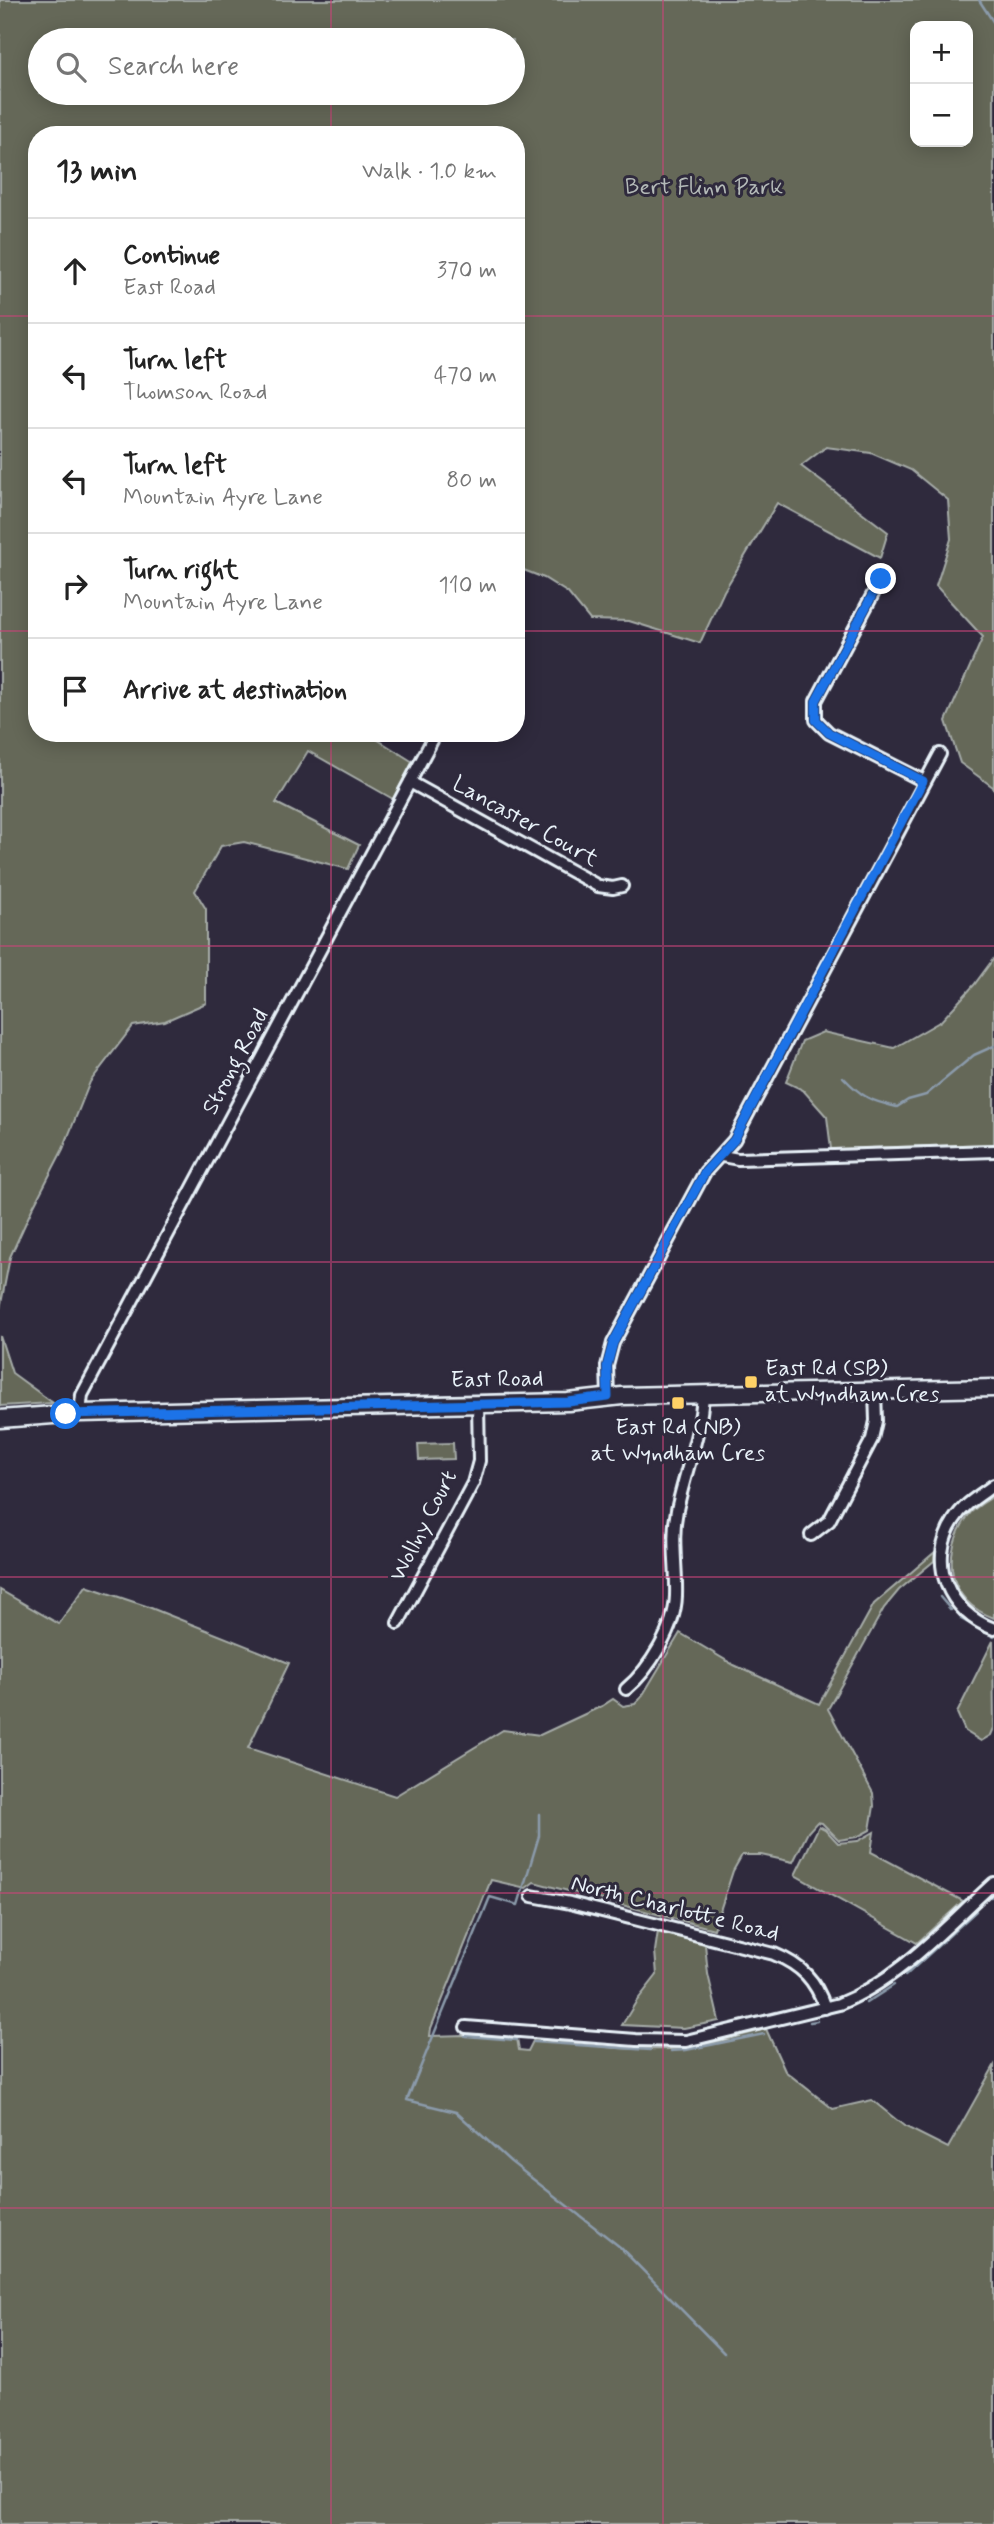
<!DOCTYPE html>
<html lang="en">
<head>
<meta charset="utf-8">
<style>
  body { margin:0; font-family:Mynerve,sans-serif; background:#f2f2f2; color:#222 }
  .controls { position:absolute; right:21px; top:21px; display:grid; overflow:hidden; border-radius:14px; box-shadow:0 4px 18px #0003 }
  .controls button { width:63px; height:63px; display:grid; place-items:center; padding:0; border:0; border-bottom:2px solid #e0e0e0; background:#fff; color:#222; font:35px sans-serif }
  .stop { position:absolute; width:21px; height:21px; margin:-16px; border:5px solid #1a73e8; border-radius:50%; background:#fff }
  .stop.end { background:#1a73e8; border-color:#fff; box-shadow:0 2px 7px #0008 }
  .list { margin:0; padding:0; list-style:none }
  h2 { display:flex; justify-content:space-between; align-items:center; height:91px; margin:0; padding:0 28px; font-size:30px }
  h2 small { font-size:23px; font-weight:400; color:#767676 }
  .list li { display:grid; grid-template-columns:46px 1fr auto; gap:21px; align-items:center; box-sizing:border-box; height:105px; padding:0 28px; border-top:2px solid #e0e0e0 }
  .list b { display:block; font-size:26px; white-space:nowrap }
  .list p { margin:0; font-size:23px; white-space:nowrap; color:#767676 }
  .list em { font-size:23px; font-style:normal; color:#767676 }
  .icon { flex:none; width:38px; height:38px; fill:none; stroke:currentColor; stroke-width:2; stroke-linecap:round; stroke-linejoin:round }
  .map { position:relative; flex:none; width:994px; height:2524px; overflow:hidden }
  .search { position:absolute; background:#fff; box-shadow:0 4px 18px #0003; left:28px; top:28px; width:497px; height:77px; display:flex; align-items:center; gap:18px; box-sizing:border-box; padding:0 24px; border-radius:38px; color:#767676; font-size:26px }
  .panel { position:absolute; background:#fff; box-shadow:0 4px 18px #0003; left:28px; top:126px; width:497px; height:616px; border-radius:28px }
  .map>svg:first-child { display:block }
  .green { fill:#656759; stroke:#a6aca8; stroke-width:2; fill-rule:evenodd }
  .lines { fill:none; stroke-linecap:round; stroke-linejoin:round }
  .stream { stroke:#8b9bab; stroke-width:2.5 }
  .street-casing { stroke:#e8f1f8; stroke-width:16 }
  .secondary-casing { stroke:#e8f1f8; stroke-width:21 }
  .street { stroke:#2f2a3d; stroke-width:10 }
  .secondary { stroke:#2f2a3d; stroke-width:16 }
  .route { stroke:#1a73e8; stroke-width:9 }
  .grid { fill:none; stroke:#ca437a; stroke-width:2; stroke-opacity:0.55 }
  .poi-dot { fill:#ffd166; stroke:#2f2a3d; stroke-width:2.5 }
  .labels { text-anchor:middle; dominant-baseline:central; stroke-width:6; stroke-linejoin:round; paint-order:stroke }
  .park-label { font-size:23px; fill:#b4bab8; stroke:#2f2a3d }
  .street-label { font-size:23px; fill:#e8f1f8; stroke:#2f2a3d }
  .poi-label { font-size:23px; fill:#e8f1f8; stroke:#2f2a3d; text-anchor:start }
</style>
</head>
<body>
<div class="map">
<svg width="994" height="2524" viewBox="0 0 994 2524">
  <rect width="100%" height="100%" fill="#2f2a3d"/>
  <filter id="ink" filterUnits="userSpaceOnUse"><feTurbulence type="fractalNoise" baseFrequency=".0143" numOctaves="2"/><feDisplacementMap in="SourceGraphic" scale="14" xChannelSelector="R" yChannelSelector="G"/><feConvolveMatrix kernelMatrix="1 2 1 2 8 2 1 2 1" color-interpolation-filters="sRGB"/></filter>
  <g filter="url(#ink)">
    <!-- green -->
    <g class="green">
      <path d="M 0,0 L 994,0 L 994,791 L 993,787 L 960,763 L 946,721 L 983,637 L 936,586 L 951,539 L 948,500 L 911,470 L 871,453 L 826,447 L 801,466 L 888,532 L 880,558 L 777,503 L 724,591 L 700,643 L 629,621 L 590,620 L 568,593 L 544,578 L 516,567 L 516,135 L 37,135 L 37,733 L 367,733 L 413,762 L 393,799 L 308,751 L 276,803 L 359,845 L 348,869 L 244,842 L 221,846 L 195,891 L 206,909 L 206,1003 L 165,1021 L 133,1026 L 90,1082 L 63,1149 L 32,1209 L 10,1257 L 0,1309 ZM 968,26 L 968,142 L 915,142 L 915,26 ZM 40,40 L 513,40 L 513,93 L 40,93 Z"/>
      <polygon points="994,958 994,1144 831,1149 827,1117 803,1090 786,1082 802,1041 823,1032 894,1048 941,1021 974,985"/>
      <polygon points="0,1336 12,1373 53,1403 0,1406"/>
      <polygon points="453,1443 454,1459 419,1460 418,1444"/>
      <path d="M 994,1496 L 994,1618 C 946,1600 941,1553 968,1516 C 973,1508 986,1501 994,1496 Z"/>
      <path d="M 935,1552 L 934,1561 L 899,1590 L 884,1608 L 828,1709 L 873,1793 L 874,1806 L 870,1830 L 857,1837 L 839,1840 L 822,1823 L 817,1822 L 808,1832 L 793,1862 L 761,1855 L 742,1855 L 733,1871 L 714,1929 L 534,1882 L 526,1888 L 491,1880 L 431,2028 L 430,2036 L 465,2035 L 517,2038 L 519,2050 L 528,2051 L 534,2039 C 579,2044 624,2051 670,2049 C 702,2048 734,2037 766,2029 L 785,2071 L 833,2109 L 872,2100 L 904,2126 L 948,2148 L 994,2066 L 994,2524 L 0,2524 L 0,1590 L 59,1624 L 86,1586 L 146,1606 L 289,1663 L 248,1748 L 395,1796 L 503,1730 L 540,1735 L 602,1706 L 613,1699 L 623,1706 L 635,1704 L 641,1698 L 680,1633 L 734,1665 L 819,1704 L 874,1604 Z"/>
      <polygon points="993,1641 994,1728 991,1735 981,1741 965,1731 957,1713"/>
      <polygon points="819,1826 825,1829 838,1843 858,1841 874,1832 871,1852 963,1901 917,1943 795,1875"/>
      <polygon points="658,1931 705,1944 708,1974 719,2021 684,2028 622,2025 636,2002 657,1975 655,1951"/>
    </g>
    <g class="lines">
      <!-- stream -->
      <g class="stream">
        <polyline points="979,0 994,23"/>
        <path d="M 843,1077 C 862,1097 870,1101 897,1107 L 908,1100 L 926,1095 L 974,1055 L 994,1046"/>
        <polyline points="940,1597 951,1610"/>
        <polyline points="961,1619 994,1637"/>
        <polyline points="539,1814 539,1836 518,1905 490,1897 407,2100 456,2112 511,2162 620,2247 724,2353"/>
        <polyline points="991,1897 994,1895"/>
        <polyline points="905,1976 976,1911"/>
        <polyline points="866,2003 894,1985"/>
        <polyline points="810,2022 817,2021"/>
        <polyline points="465,2036 517,2040"/>
        <polyline points="534,2042 650,2050"/>
        <polyline points="671,2051 686,2050 764,2034"/>
      </g>
      <!-- street casing -->
      <g class="street-casing">
        <g id="street">
          <polyline points="881,579 816,701 816,720 829,733 924,781"/>
          <polyline points="410,782 598,886 613,888 622,886"/>
          <polyline points="722,1156 738,1159 994,1151"/>
          <polyline points="608,1397 607,1366 613,1343 705,1172 734,1140 940,754"/>
          <polyline points="80,1413 82,1395 436,733"/>
          <path d="M 994,1485 C 979,1496 964,1504 954,1520 C 926,1562 949,1613 994,1629"/>
          <polyline points="811,1535 829,1521 872,1439 876,1421 875,1391"/>
          <polyline points="398,1623 473,1483 479,1461 478,1403"/>
          <path d="M 626,1689 C 650,1669 675,1628 676,1596 C 677,1567 671,1539 677,1510 C 685,1471 701,1434 703,1394"/>
          <path d="M 532,1896 L 570,1903 L 774,1954 C 801,1965 816,1980 825,2008"/>
          <path d="M 466,2027 L 636,2040 L 686,2041 L 839,2004 C 899,1980 946,1926 994,1883"/>
        </g>
      </g>
      <!-- secondary casing -->
      <g class="secondary-casing">
        <polyline id="secondary" points="0,1419 80,1413 568,1402 622,1396 994,1388"/>
      </g>
      <!-- street -->
      <use href="#street" class="street"/>
      <!-- secondary -->
      <use href="#secondary" class="secondary"/>
    </g>
  </g>
  <g class="lines" filter="url(#ink)">
    <!-- route -->
    <polyline class="route" points="66,1414 568,1402 608,1397 607,1366 613,1343 705,1172 734,1140 923,781 829,733 816,720 816,701 881,579"/>
  </g>
  <!-- grid -->
  <path class="grid" d="M 331,0 L 331,40M 663,0 L 663,2524M 331,93 L 331,135M 0,316 L 37,316M 516,316 L 994,316M 0,631 L 37,631M 516,631 L 994,631M 331,733 L 331,2524M 0,946 L 994,946M 0,1262 L 994,1262M 0,1577 L 994,1577M 0,1893 L 994,1893M 0,2208 L 994,2208"/>
  <!-- markers -->
  <g class="poi-dot">
    <rect x="744" y="1375" width="14" height="14" rx="3.5"/>
    <rect x="671" y="1396" width="14" height="14" rx="3.5"/>
  </g>
  <g class="labels">
    <!-- park labels -->
    <g class="park-label">
      <text x="704" y="188">Bert Flinn Park</text>
    </g>
    <!-- street labels -->
    <g class="street-label">
      <text transform="translate(525 822) rotate(29)">Lancaster Court</text>
      <text transform="translate(236 1062) rotate(-62)">Strong Road</text>
      <text transform="translate(497 1380) rotate(-1)">East Road</text>
      <text transform="translate(424 1526) rotate(-63)">Wollny Court</text>
      <text transform="translate(675 1909) rotate(14)">North Charlotte Road</text>
    </g>
    <!-- poi labels -->
    <g class="poi-label">
      <text x="765" y="1369">East Rd (SB)<tspan x="765" dy="26">at Wyndham Cres</tspan></text>
      <text x="678" y="1428" text-anchor="middle">East Rd (NB)<tspan x="678" dy="26">at Wyndham Cres</tspan></text>
    </g>
  </g>
</svg>
<div class="controls">
<button>+</button>
<button>−</button>
</div>
<div class="stop" style="left:66px;top:1414px"></div>
<div class="stop end" style="left:881px;top:579px"></div>
<div class="search"><svg class="icon" aria-label="search" viewBox="0 0 24 24"><circle cx="10" cy="10" r="6"/><path d="M15 15l6 6"/></svg>Search here</div>
<section class="panel">
<h2>13 min<small>Walk · 1.0 km</small></h2>
<ul class="list">
<li><svg class="icon" aria-label="ahead" viewBox="0 0 24 24"><path d="M12 20V5M6 11l6-6 6 6"/></svg><div><b>Continue</b><p>East Road</p></div><em>370 m</em></li>
<li><svg class="icon" aria-label="left" viewBox="0 0 24 24"><path d="M17 20v-9H6M10 6l-5 5 5 5"/></svg><div><b>Turn left</b><p>Thomson Road</p></div><em>470 m</em></li>
<li><svg class="icon" aria-label="left" viewBox="0 0 24 24"><path d="M17 20v-9H6M10 6l-5 5 5 5"/></svg><div><b>Turn left</b><p>Mountain Ayre Lane</p></div><em>80 m</em></li>
<li><svg class="icon" aria-label="right" viewBox="0 0 24 24"><path d="M7 20v-9h11M14 6l5 5-5 5"/></svg><div><b>Turn right</b><p>Mountain Ayre Lane</p></div><em>110 m</em></li>
<li><svg class="icon" aria-label="arrive" viewBox="0 0 24 24"><path d="M6 21V4h12l-3 4 3 4H6"/></svg><div><b>Arrive at destination</b></div></li>
</ul>
</section>
</div>
</body>
</html>
